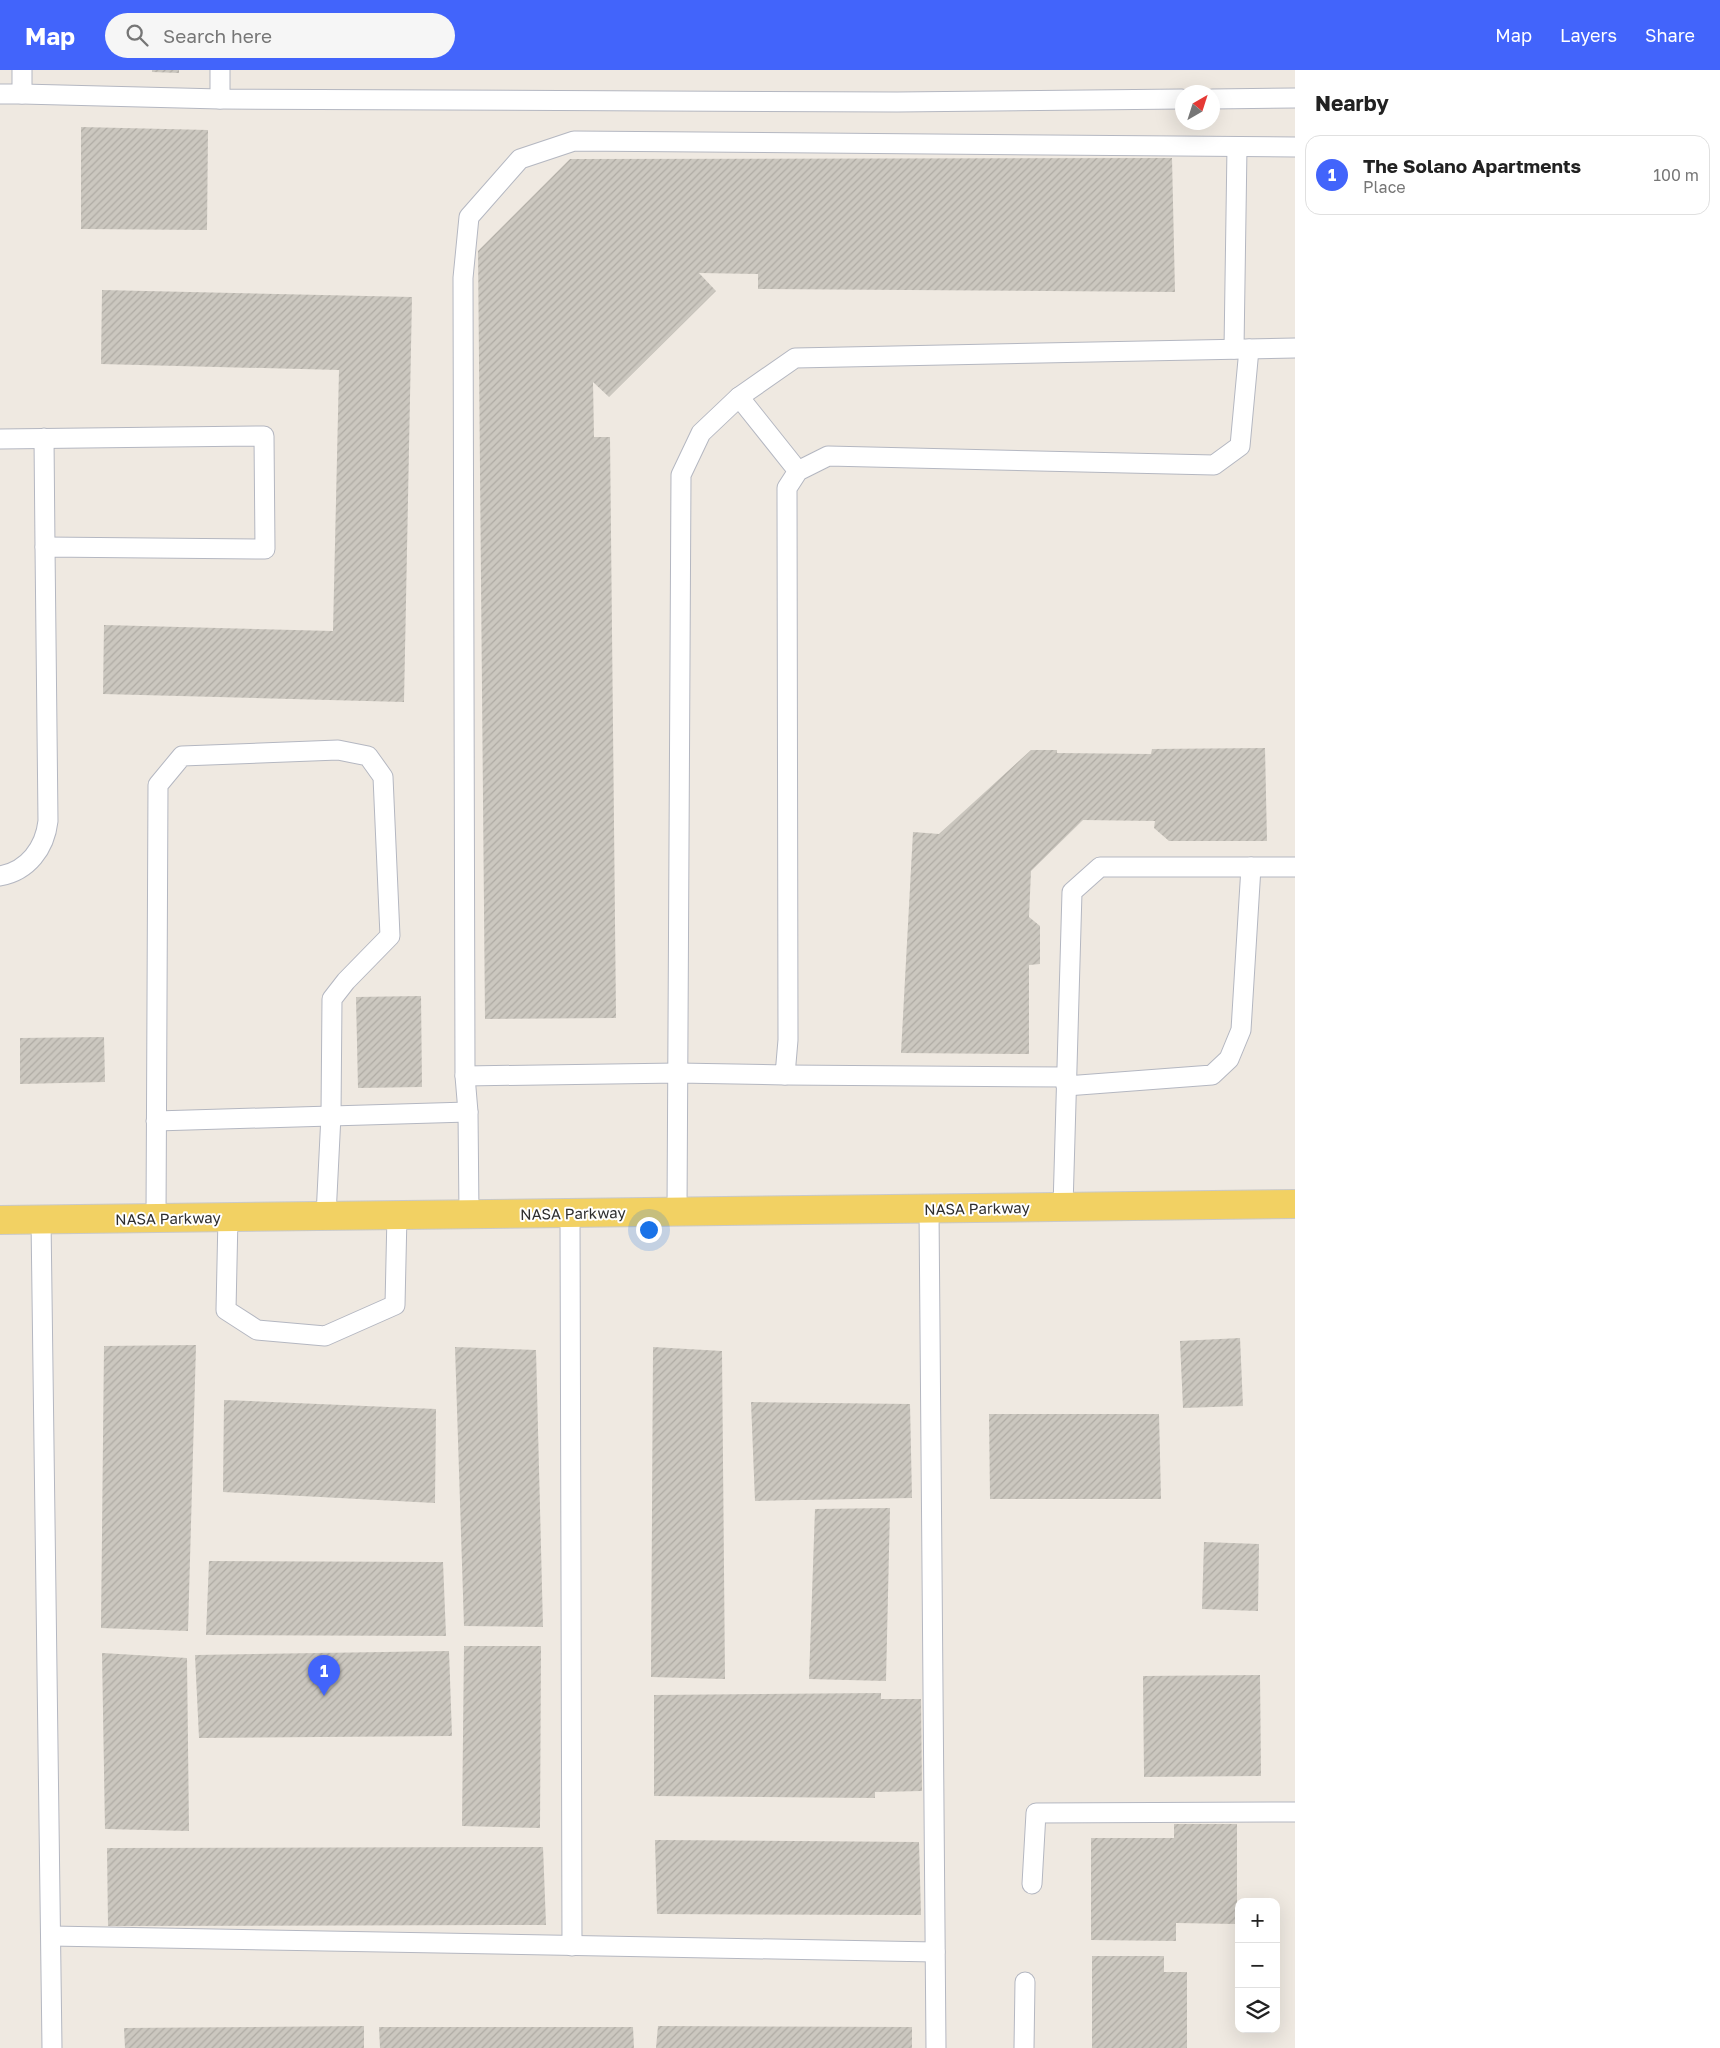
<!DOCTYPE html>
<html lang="en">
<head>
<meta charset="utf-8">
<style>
  body { margin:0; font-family:"Golos Text",sans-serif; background:#f6f6f6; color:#222 }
  .controls { position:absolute; right:15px; bottom:15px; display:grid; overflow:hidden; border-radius:10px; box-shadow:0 5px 20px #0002 }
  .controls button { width:45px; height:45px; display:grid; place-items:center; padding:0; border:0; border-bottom:1px solid #e0e0e0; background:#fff; color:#222; font:25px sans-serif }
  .compass { position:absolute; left:1175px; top:15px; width:45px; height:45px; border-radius:50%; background:#fff; box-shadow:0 5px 20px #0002; rotate:39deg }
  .you { position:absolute; left:648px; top:1159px; width:18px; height:18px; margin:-12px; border:4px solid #fff; border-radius:50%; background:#1a73e8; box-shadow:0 0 0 8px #1a73e833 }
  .badge { display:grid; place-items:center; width:32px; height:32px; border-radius:50%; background:#4264fb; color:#fff; font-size:16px; font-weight:700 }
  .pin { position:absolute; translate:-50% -41px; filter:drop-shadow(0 1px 2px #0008) }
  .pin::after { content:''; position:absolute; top:26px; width:18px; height:15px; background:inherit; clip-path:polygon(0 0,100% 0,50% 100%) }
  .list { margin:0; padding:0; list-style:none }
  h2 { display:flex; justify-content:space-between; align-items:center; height:65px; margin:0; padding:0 20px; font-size:21px }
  h2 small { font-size:16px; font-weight:400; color:#767676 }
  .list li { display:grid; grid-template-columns:32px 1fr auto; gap:15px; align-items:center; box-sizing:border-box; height:80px; margin:0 10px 10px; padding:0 10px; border:1px solid #e0e0e0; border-radius:15px }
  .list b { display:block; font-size:19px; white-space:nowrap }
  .list p { margin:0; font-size:16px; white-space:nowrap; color:#767676 }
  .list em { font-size:16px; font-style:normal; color:#767676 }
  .icon { flex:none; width:28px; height:28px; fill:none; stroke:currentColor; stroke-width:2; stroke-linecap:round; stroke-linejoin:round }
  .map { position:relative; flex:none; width:1295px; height:1978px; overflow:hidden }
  header { display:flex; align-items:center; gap:30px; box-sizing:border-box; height:70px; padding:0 25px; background:#4264fb; color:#fff }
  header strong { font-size:24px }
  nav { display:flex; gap:28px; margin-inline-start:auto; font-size:18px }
  .search { width:350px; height:45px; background:#f6f6f6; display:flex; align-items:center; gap:12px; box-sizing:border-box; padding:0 18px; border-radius:28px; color:#767676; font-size:19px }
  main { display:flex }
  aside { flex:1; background:#fff }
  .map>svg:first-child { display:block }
  .building { fill:url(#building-hatch) }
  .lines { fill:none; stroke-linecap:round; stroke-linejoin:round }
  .lane-casing { stroke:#b4b7c1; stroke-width:21 }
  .primary-casing { stroke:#c9c9c9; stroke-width:30 }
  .lane { stroke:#fff; stroke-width:19 }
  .primary { stroke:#f2d163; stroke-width:28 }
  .labels { text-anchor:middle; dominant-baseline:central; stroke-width:4; stroke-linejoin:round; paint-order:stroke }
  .street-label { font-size:15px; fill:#2e2e2e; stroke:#fff }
</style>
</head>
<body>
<header>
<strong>Map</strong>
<div class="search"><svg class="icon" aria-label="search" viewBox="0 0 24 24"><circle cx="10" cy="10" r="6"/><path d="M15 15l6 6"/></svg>Search here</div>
<nav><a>Map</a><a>Layers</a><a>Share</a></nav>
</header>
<main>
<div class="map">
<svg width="1295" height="1978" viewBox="0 0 1295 1978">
  <defs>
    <pattern id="building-hatch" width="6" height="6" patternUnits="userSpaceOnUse" patternTransform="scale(1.25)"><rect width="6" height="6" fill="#cbc7bf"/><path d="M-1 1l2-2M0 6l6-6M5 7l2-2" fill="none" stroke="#afaba4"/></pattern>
  </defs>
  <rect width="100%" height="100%" fill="#efe9e1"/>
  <!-- building -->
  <g class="building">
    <polygon points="152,0 179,0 179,3 152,2"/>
    <polygon points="81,57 208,60 207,160 81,159"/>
    <polygon points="1172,88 1175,222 758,219 758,204 699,203 716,221 609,327 593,312 594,367 610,367 616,948 485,949 478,181 570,89"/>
    <polygon points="102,220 412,227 404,632 103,624 104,555 333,561 339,300 101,294"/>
    <polygon points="1265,678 1267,771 1169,771 1154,758 1155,751 1083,750 1031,801 1029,847 1040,856 1040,894 1029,895 1029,984 901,983 913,762 939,764 1031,680 1057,680 1057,683 1151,684 1152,679"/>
    <polygon points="421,926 422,1017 358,1018 356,927"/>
    <polygon points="104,967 105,1012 20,1014 20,968"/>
    <polygon points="1240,1268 1243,1336 1183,1338 1180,1271"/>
    <polygon points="196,1275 188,1561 101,1558 104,1276"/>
    <polygon points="455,1277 536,1280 543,1557 464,1556"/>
    <polygon points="653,1277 722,1281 725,1609 651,1607"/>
    <polygon points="224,1330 436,1339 435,1433 223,1422"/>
    <polygon points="751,1332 910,1334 912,1428 755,1431"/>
    <polygon points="989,1344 1159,1344 1161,1429 990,1429"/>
    <polygon points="890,1438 886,1611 809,1609 815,1439"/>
    <polygon points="1204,1472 1259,1474 1258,1541 1202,1539"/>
    <polygon points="209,1491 443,1492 446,1566 206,1565"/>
    <polygon points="464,1576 541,1576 540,1758 462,1756"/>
    <polygon points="449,1581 452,1666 199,1668 195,1585"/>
    <polygon points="102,1583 187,1588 189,1761 105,1759"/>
    <polygon points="1260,1605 1261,1706 1144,1707 1143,1606"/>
    <polygon points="881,1623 881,1629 921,1629 922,1721 875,1722 875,1728 654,1726 654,1625"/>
    <polygon points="1174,1754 1237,1754 1237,1854 1176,1853 1176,1871 1091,1870 1091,1768 1174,1768"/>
    <polygon points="655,1770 919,1772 921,1845 657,1844"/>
    <polygon points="543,1777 546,1855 108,1856 107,1778"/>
    <polygon points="1092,1886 1164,1886 1164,1902 1187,1902 1187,1978 1092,1978"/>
    <polygon points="364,1956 364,1978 125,1978 124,1958"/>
    <polygon points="658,1956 912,1957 912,1978 656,1978"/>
    <polygon points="379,1957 633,1957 634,1978 380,1978"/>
  </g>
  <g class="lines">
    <!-- lane casing -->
    <g class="lane-casing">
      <g id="lane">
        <polyline points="220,0 220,29 897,32 1182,29"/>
        <polyline points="0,24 22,24 22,0"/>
        <polyline points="22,24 220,29"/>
        <polyline points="1212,29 1295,28"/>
        <polyline points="1234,279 1237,77"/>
        <polyline points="739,327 798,401"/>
        <polyline points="44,368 45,477"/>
        <path d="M 0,369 L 264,366 L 265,479 L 45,477 L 48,751 C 45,778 28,801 0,806"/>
        <polyline points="785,1005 1066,1007"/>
        <polyline points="465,1006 678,1003 785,1005 788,970 787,418 798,401 828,386 1214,395 1240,376 1249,279"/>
        <polyline points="1066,1016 1212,1005 1229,989 1241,960 1251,797"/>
        <polyline points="156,1051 468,1042"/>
        <polyline points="1063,1137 1072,822 1100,797 1295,797"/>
        <polyline points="929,1139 936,1978"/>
        <polyline points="677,1142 681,405 701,363 739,327 795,288 1295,278"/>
        <polyline points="570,1143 572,1876"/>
        <polyline points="469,1144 468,1042 465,1006 463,208 469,147 520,89 574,71 1295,77"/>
        <polyline points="228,1147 226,1240 257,1260 325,1266 395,1235 397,1145"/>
        <polyline points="156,1148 158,715 182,686 338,680 368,686 383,707 390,866 346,911 332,929 331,1045 326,1146"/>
        <polyline points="41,1149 52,1978"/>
        <polyline points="1032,1814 1036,1743 1295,1742"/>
        <polyline points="51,1866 935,1882"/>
        <polyline points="1024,1978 1025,1912"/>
      </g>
    </g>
    <!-- primary casing -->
    <g class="primary-casing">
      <polyline id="primary" points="0,1150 1295,1134"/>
    </g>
    <!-- lane -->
    <use href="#lane" class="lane"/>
    <!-- primary -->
    <use href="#primary" class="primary"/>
  </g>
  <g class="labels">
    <!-- street labels -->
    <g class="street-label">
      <text transform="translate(977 1138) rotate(-1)">NASA Parkway</text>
      <text transform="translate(573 1143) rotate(-1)">NASA Parkway</text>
      <text transform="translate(168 1148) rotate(-1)">NASA Parkway</text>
    </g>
  </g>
</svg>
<div class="controls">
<button>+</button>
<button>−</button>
<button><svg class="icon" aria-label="layers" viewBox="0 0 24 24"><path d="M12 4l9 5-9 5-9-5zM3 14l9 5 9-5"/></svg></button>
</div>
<svg class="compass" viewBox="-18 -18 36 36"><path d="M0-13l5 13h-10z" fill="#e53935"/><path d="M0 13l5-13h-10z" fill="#767676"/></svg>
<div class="you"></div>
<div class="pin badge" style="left:324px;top:1626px">1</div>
</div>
<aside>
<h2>Nearby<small></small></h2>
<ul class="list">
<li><span class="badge">1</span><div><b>The Solano Apartments</b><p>Place</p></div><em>100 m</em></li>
</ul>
</aside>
</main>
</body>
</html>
